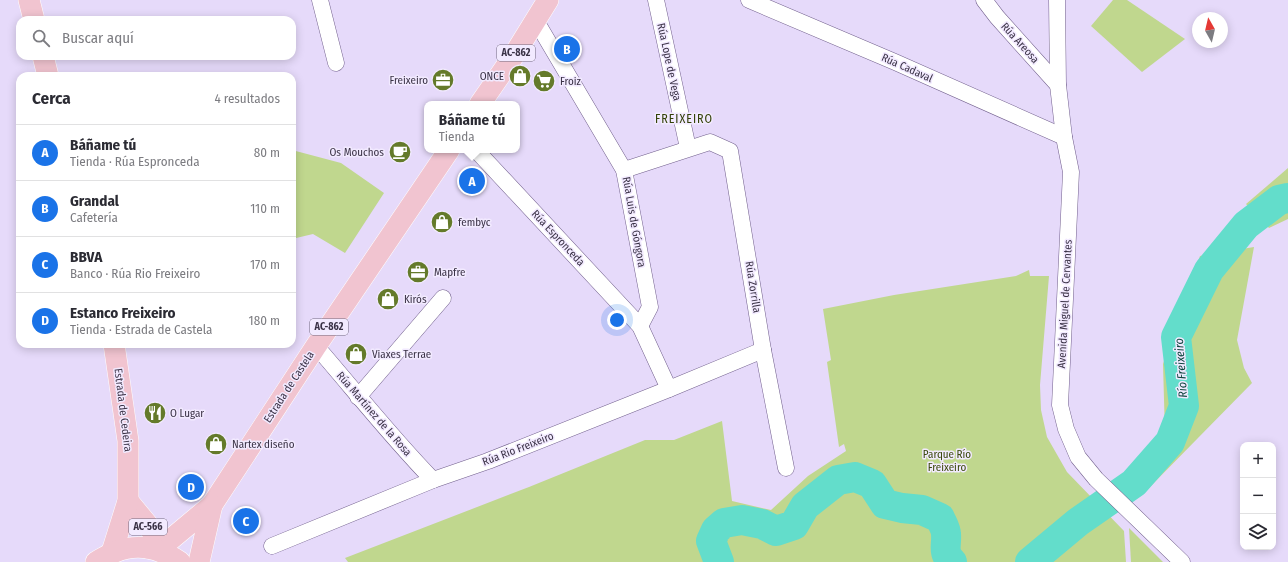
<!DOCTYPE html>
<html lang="es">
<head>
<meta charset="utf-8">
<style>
  body { margin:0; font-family:"Fira Sans Condensed",sans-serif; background:#f2f2f3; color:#2b2b33 }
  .controls { position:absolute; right:12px; bottom:12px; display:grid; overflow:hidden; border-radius:8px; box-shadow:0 2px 10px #0003 }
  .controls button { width:36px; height:36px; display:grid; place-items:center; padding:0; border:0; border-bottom:1px solid #e1e1e2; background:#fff; color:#2b2b33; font:20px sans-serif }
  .compass { position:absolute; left:1192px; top:12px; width:36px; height:36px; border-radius:50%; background:#fff; box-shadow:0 2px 10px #0003; rotate:352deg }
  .you { position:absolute; left:617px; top:320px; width:14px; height:14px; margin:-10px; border:3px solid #fff; border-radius:50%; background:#1a73e8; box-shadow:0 0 0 6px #1a73e833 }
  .badge { display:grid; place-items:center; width:26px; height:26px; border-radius:50%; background:#1a73e8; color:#fff; font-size:13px; font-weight:700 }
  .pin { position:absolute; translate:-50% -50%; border:2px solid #fff; box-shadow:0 1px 4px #0006 }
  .popup { position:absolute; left:424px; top:101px; width:96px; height:52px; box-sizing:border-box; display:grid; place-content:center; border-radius:8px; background:#fff; filter:drop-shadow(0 1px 3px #0005); font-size:13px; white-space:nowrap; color:#7c7c81 }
  .popup b { font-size:15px; color:#2b2b33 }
  .popup::after { content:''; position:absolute; left:50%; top:100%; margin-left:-8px; border:8px solid transparent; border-top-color:#fff }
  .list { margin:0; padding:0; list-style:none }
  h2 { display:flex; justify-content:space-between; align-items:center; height:52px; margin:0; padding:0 16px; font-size:17px }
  h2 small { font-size:13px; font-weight:400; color:#7c7c81 }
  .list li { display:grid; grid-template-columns:26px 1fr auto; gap:12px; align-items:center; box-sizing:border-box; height:56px; padding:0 16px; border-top:1px solid #e1e1e2 }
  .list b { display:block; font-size:15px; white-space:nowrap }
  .list p { margin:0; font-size:13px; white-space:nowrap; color:#7c7c81 }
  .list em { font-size:13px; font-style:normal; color:#7c7c81 }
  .icon { flex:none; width:22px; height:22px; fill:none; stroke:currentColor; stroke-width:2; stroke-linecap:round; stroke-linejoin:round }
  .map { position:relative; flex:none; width:1288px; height:562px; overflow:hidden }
  .search { position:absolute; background:#fff; box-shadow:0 2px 10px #0003; left:16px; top:16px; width:280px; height:44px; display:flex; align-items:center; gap:10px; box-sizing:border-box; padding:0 14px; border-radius:12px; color:#7c7c81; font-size:15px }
  .panel { position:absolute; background:#fff; box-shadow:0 2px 10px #0003; left:16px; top:72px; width:280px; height:276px; border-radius:12px }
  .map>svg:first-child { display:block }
  .green { fill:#c0d78e }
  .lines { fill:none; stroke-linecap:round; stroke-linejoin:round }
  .river { stroke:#63ddcb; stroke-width:30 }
  .minor-casing { stroke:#72608d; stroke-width:17 }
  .major-casing { stroke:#fff; stroke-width:22 }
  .minor { stroke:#fff; stroke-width:16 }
  .major { stroke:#f1c4d0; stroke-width:21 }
  .labels { text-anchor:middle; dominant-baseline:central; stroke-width:3; stroke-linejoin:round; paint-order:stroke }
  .shield { fill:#f2eaff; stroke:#71697e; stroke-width:1 }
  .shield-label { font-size:10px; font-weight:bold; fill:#3a3246 }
  .street-label { font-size:11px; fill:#3a3246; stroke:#f2eaff }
  .poi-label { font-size:11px; fill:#3a3246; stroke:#f2eaff; text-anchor:start }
  .park-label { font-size:11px; fill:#39480a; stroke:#f2eaff }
  .neighbourhood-label { font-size:12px; letter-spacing:1px; fill:#334107; stroke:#f2eaff }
  .water-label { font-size:12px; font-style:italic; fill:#0f463f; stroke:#f2eaff }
</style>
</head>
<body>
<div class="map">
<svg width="1288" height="562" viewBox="0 0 1288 562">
  <rect width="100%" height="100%" fill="#e6dafa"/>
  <!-- green -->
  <g class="green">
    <polygon points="1113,0 1127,0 1185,39 1142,72 1091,26"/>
    <polygon points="292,150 341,163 384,193 345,253 313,234 292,239"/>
    <polygon points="1288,168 1288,219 1269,228 1246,204"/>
    <polygon points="1254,247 1237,340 1244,368 1252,383 1142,495 1126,481 1165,435 1163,364 1200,256"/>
    <polygon points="1029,270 1030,276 1049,276 1040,385 1041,410 1047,437 1067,472 1124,531 1126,562 348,562 345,558 529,487 645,440 674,440 722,421 732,501 771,510 808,476 846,451 844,444 839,447 827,362 831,360 823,309 894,295 1016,276"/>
    <polygon points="1129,528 1163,562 1131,562"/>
  </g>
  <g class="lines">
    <!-- river -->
    <g class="river">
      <path d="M 719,562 L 711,541 L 716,530 L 724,523 L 742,520 L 762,524 L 776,531 L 794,525 L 805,506 L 838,480 L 855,477 L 872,484 L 885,504 L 902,508 L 922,510 L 940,518 C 942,523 946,529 946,534 C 947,546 942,552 952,562"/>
      <polyline points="1030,562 1078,522 1134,483 1170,442 1184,406 1176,337 1209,270 1246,225 1279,200 1288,198"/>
    </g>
    <!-- minor casing -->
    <g class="minor-casing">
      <g id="minor">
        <polyline points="320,0 336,63"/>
        <polyline points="656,0 688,148"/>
        <polyline points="749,0 895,62 1064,137"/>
        <polyline points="984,0 997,17 1058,85"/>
        <polyline points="1057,0 1058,85 1064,137 1071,172 1060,405 1066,429 1078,457 1096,479 1182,562"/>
        <polyline points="536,21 624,170 650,307 640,326"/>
        <polyline points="476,150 640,326 669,389"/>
        <polyline points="624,170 710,142 730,151 763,350 786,468"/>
        <path d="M 316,346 C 355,391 392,438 433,480"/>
        <polyline points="358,397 443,298"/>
        <polyline points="272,546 433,480 488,461 669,389 763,350"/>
      </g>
    </g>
    <!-- major casing -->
    <g class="major-casing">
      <g id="major">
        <polyline points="29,0 34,20"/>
        <polyline points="43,56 48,76"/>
        <polyline points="480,104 514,55 548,0"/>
        <polyline points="128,501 147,524 166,553"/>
        <polyline points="148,548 170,540 212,505 316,346 449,150"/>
        <polyline points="112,552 128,501 128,441 114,344"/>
        <path d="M 96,562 C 125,543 150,542 180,562"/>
        <polyline points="199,562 212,505"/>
      </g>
    </g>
    <!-- minor -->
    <use href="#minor" class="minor"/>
    <!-- major -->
    <use href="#major" class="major"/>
  </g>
  <!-- icons -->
  <defs>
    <g id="shop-disc" transform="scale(1.15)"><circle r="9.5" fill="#647a2a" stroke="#f2eaff"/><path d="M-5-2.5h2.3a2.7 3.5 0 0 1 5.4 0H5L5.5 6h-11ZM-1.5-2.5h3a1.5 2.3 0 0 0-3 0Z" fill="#fff"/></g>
    <g id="office-disc" transform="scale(1.15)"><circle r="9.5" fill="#647a2a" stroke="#f2eaff"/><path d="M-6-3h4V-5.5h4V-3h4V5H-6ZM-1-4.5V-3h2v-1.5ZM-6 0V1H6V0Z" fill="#fff"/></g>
    <g id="supermarket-disc" transform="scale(1.15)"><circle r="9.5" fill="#647a2a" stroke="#f2eaff"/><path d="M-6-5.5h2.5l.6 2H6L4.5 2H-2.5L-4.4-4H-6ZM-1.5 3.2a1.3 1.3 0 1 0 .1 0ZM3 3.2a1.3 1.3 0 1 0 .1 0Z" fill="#fff"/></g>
    <g id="cafe-disc" transform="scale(1.15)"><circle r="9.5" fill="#647a2a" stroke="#f2eaff"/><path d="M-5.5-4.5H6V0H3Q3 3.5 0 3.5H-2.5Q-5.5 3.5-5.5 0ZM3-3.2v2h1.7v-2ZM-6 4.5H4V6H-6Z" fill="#fff"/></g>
    <g id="restaurant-disc" transform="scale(1.15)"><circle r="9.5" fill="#647a2a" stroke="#f2eaff"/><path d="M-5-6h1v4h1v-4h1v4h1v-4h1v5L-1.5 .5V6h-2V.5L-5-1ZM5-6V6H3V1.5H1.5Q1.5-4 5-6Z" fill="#fff"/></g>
  </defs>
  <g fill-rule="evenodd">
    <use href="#shop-disc" x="520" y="76"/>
    <use href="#office-disc" x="443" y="80"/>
    <use href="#supermarket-disc" x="544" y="81"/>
    <use href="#cafe-disc" x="400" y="152"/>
    <use href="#shop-disc" x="442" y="222"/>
    <use href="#office-disc" x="418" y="272"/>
    <use href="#shop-disc" x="388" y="299"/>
    <use href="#shop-disc" x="356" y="354"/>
    <use href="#restaurant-disc" x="155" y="413"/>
    <use href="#shop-disc" x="216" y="444"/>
  </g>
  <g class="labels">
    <!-- shield labels -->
    <g class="shield">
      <rect x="497" y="45" width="38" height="16" rx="3"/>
      <rect x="310" y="319" width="38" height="16" rx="3"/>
      <rect x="129" y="519" width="38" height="16" rx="3"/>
    </g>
    <g class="shield-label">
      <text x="516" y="53">AC-862</text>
      <text x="329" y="327">AC-862</text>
      <text x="148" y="527">AC-566</text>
    </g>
    <!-- street labels -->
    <g class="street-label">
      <text transform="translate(1020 43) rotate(48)">Rúa Areosa</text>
      <text transform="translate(669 62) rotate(78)">Rúa Lope de Vega</text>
      <text transform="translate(907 68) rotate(24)">Rúa Cadaval</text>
      <text transform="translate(634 222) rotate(80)">Rúa Luis de Góngora</text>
      <text transform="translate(558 238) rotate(47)">Rúa Espronceda</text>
      <text transform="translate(753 287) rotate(81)">Rúa Zorrilla</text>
      <text transform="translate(1065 304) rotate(-87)">Avenida Miguel de Cervantes</text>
      <text transform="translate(289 387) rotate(-57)">Estrada de Castela</text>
      <text transform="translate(123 410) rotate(83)">Estrada de Cedeira</text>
      <text transform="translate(374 414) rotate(49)">Rúa Martínez de la Rosa</text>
      <text transform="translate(518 449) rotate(-21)">Rúa Rio Freixeiro</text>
    </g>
    <!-- poi labels -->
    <g class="poi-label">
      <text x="504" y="76" text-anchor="end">ONCE</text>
      <text x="428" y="80" text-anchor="end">Freixeiro</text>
      <text x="560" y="81">Froiz</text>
      <text x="384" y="152" text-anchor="end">Os Mouchos</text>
      <text x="458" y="222">fembyc</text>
      <text x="434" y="272">Mapfre</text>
      <text x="404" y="299">Kirós</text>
      <text x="372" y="354">Viaxes Terrae</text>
      <text x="170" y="413">O Lugar</text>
      <text x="232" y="444">Nartex diseño</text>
    </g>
    <!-- park labels -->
    <g class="park-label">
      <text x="947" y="454">Parque Río<tspan x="947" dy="13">Freixeiro</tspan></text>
    </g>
    <!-- neighbourhood labels -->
    <g class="neighbourhood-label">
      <text x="684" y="119">FREIXEIRO</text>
    </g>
    <!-- water labels -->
    <g class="water-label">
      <text transform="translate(1181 368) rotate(-94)">Río Freixeiro</text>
    </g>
  </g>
</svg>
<div class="controls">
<button>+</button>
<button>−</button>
<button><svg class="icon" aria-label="layers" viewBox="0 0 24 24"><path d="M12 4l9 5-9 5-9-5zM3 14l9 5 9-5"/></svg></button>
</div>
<svg class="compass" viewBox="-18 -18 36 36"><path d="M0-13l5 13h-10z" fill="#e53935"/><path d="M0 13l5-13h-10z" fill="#7c7c81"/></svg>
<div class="you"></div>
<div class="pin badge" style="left:472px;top:181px">A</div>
<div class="popup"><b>Báñame tú</b>Tienda</div>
<div class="pin badge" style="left:567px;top:49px">B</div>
<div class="pin badge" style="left:246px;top:521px">C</div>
<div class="pin badge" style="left:191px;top:487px">D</div>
<div class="search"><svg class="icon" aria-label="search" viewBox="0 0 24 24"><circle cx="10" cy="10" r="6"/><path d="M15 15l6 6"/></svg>Buscar aquí</div>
<section class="panel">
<h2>Cerca<small>4 resultados</small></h2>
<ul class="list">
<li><span class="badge">A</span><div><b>Báñame tú</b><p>Tienda · Rúa Espronceda</p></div><em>80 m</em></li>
<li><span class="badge">B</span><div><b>Grandal</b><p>Cafetería</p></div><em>110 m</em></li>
<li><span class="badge">C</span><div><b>BBVA</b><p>Banco · Rúa Rio Freixeiro</p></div><em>170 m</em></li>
<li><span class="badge">D</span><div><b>Estanco Freixeiro</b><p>Tienda · Estrada de Castela</p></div><em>180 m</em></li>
</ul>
</section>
</div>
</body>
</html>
